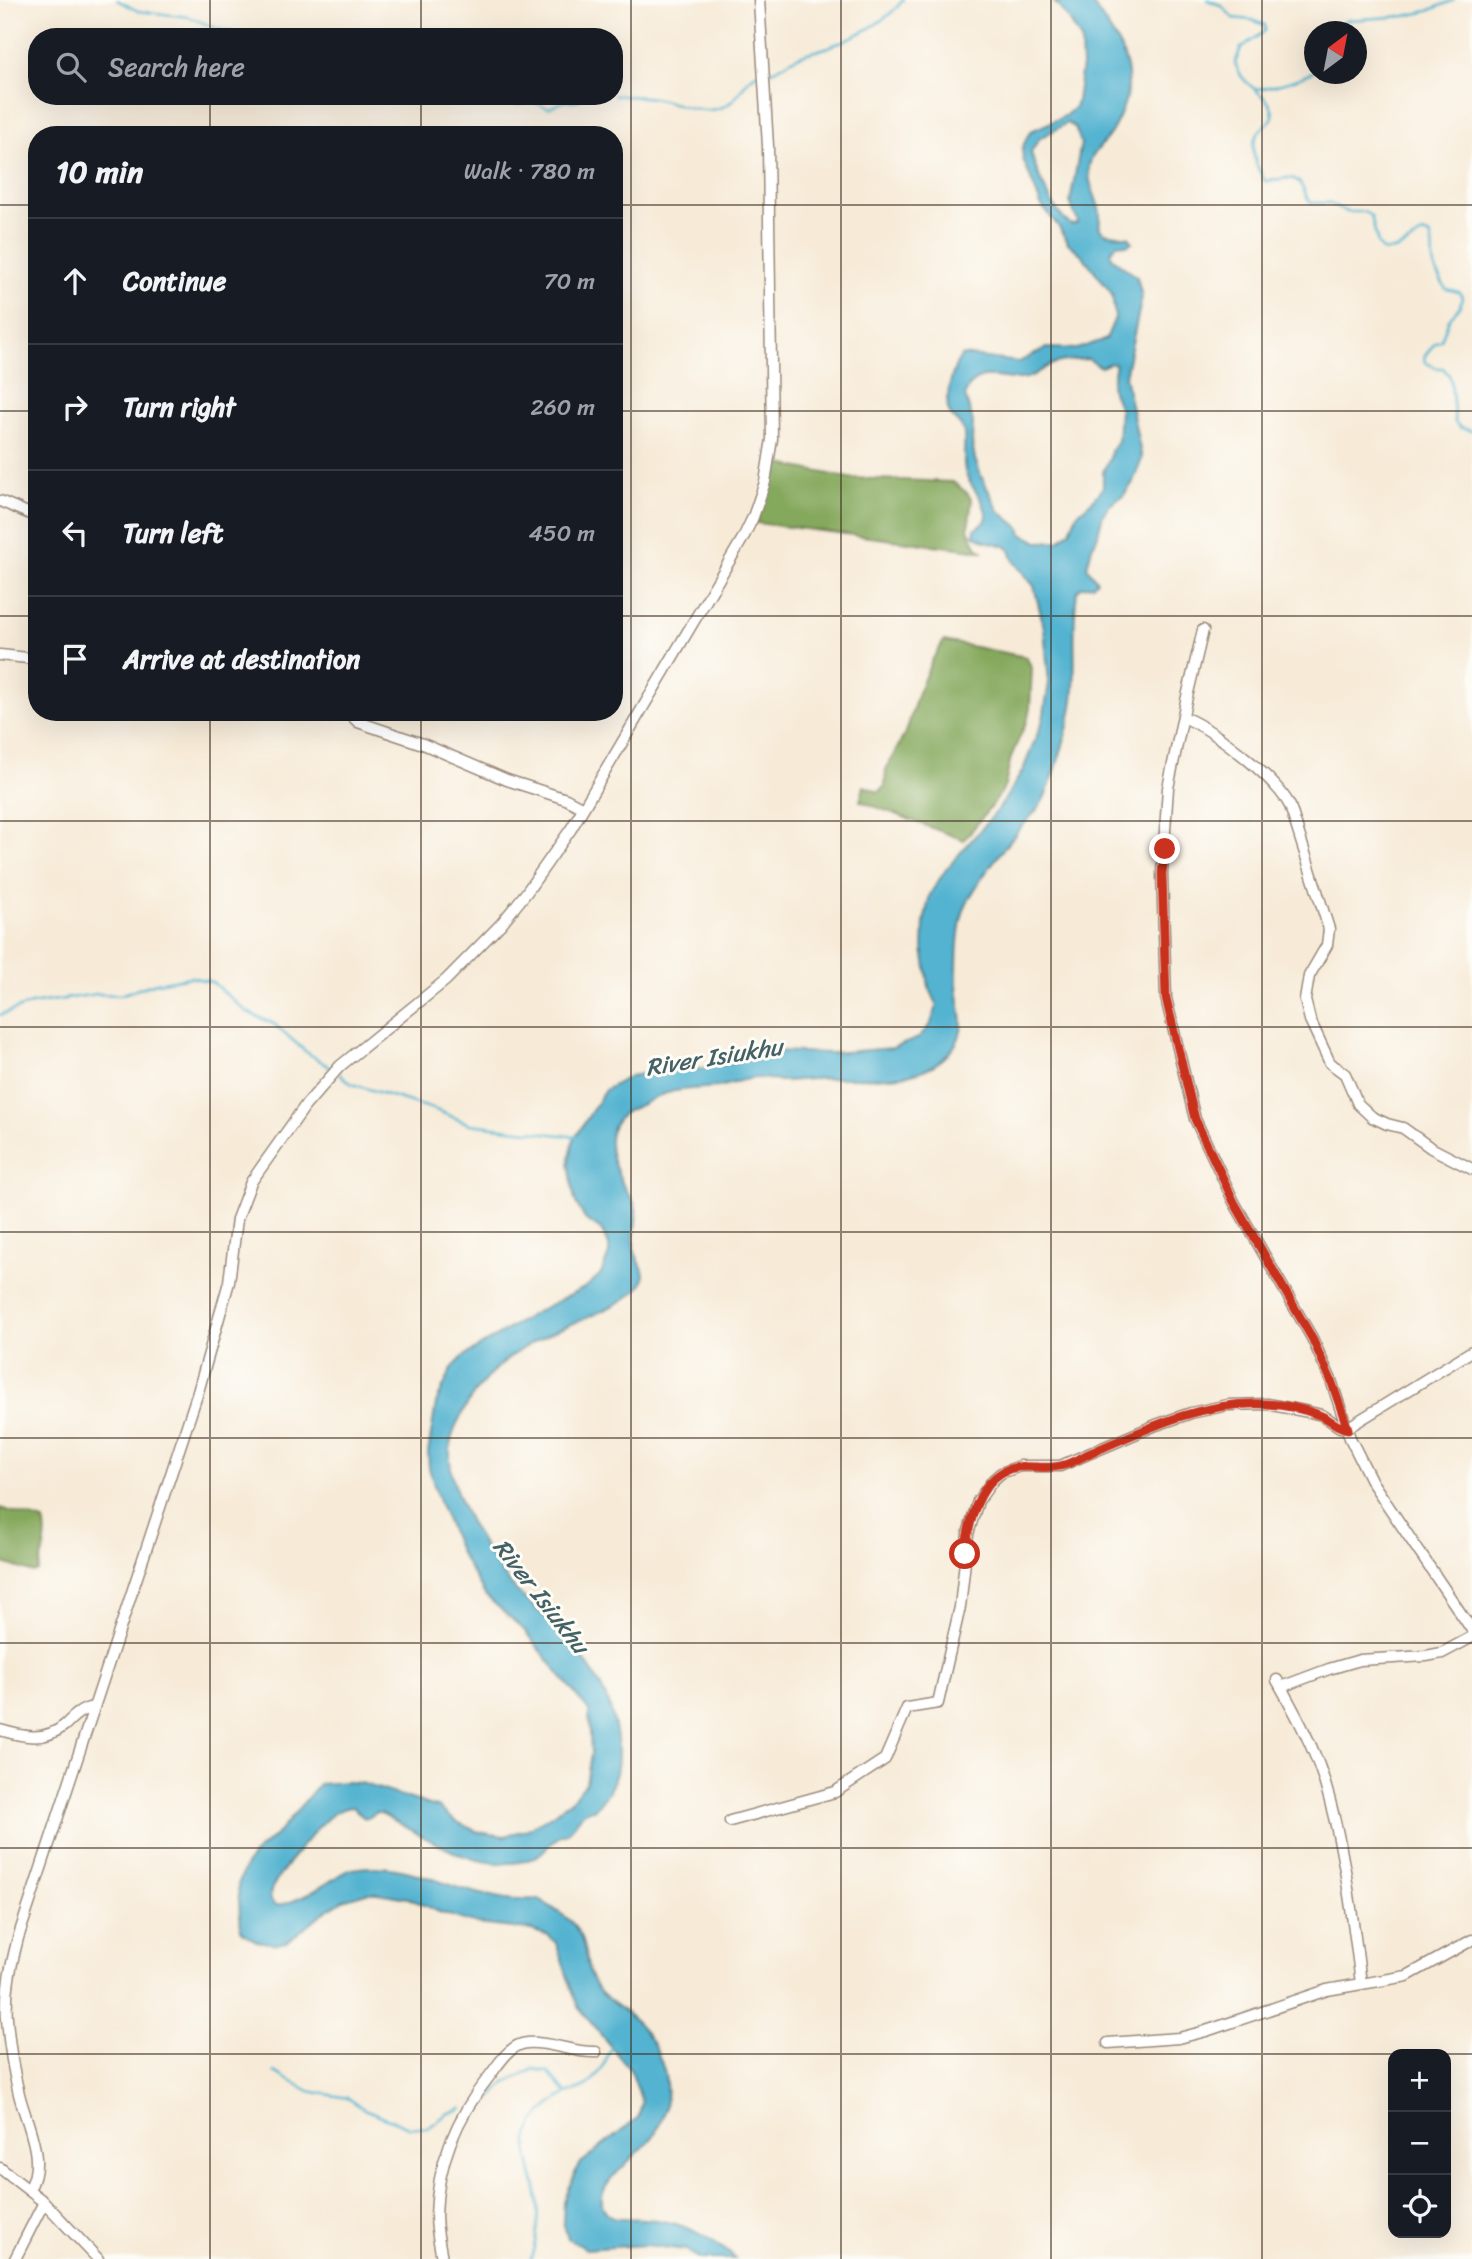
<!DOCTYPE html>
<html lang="en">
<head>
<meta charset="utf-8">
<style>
  body { margin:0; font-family:Sriracha,sans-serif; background:#20242c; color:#f1f3f6 }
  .controls { position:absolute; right:21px; bottom:21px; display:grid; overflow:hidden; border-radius:14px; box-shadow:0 7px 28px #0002 }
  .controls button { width:63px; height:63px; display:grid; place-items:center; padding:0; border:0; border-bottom:2px solid #363941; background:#171b24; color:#f1f3f6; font:35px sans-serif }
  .compass { position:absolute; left:1304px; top:21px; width:63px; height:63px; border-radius:50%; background:#171b24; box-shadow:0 7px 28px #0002; rotate:32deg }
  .stop { position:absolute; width:21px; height:21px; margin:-16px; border:5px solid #c8321e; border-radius:50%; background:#fff }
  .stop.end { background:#c8321e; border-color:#fff; box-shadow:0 2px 7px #0008 }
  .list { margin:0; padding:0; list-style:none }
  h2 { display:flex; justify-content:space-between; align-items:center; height:91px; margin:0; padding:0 28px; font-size:30px }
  h2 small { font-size:23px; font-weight:400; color:#9ea1a6 }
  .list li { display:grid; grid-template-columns:46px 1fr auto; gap:21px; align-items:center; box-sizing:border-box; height:126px; padding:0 28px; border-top:2px solid #363941 }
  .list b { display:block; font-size:26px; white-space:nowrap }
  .list em { font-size:23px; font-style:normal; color:#9ea1a6 }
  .icon { flex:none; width:38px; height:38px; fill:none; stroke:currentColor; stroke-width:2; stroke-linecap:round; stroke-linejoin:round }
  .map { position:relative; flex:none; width:1472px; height:2259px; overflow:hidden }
  .search { position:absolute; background:#171b24; box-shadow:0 7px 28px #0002; left:28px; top:28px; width:595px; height:77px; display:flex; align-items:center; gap:18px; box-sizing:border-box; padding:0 24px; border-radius:28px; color:#9ea1a6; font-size:26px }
  .panel { position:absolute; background:#171b24; box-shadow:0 7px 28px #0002; left:28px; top:126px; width:595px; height:595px; border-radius:28px }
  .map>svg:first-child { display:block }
  .forest { fill:#84a85c; stroke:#60693d; stroke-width:2 }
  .water { fill:#52b3d0; stroke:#466e77; stroke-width:2; fill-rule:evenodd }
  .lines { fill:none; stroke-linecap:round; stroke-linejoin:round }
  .stream { stroke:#52b3d0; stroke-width:2.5 }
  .minor-casing { stroke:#998a7b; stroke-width:13 }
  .minor { stroke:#fff; stroke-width:10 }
  .route { stroke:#c8321e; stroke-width:9 }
  .grid { fill:none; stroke:#3b2a1e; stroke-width:2; stroke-opacity:0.55 }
  .labels { text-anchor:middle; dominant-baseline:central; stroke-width:6; stroke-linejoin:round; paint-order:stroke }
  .water-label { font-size:24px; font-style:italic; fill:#446165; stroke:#fdfcf7 }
</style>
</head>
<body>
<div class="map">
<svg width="1472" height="2259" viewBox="0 0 1472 2259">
  <rect width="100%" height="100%" fill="#fdfcf7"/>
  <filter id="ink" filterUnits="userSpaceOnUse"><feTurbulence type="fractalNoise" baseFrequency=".0143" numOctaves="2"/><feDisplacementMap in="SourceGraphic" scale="14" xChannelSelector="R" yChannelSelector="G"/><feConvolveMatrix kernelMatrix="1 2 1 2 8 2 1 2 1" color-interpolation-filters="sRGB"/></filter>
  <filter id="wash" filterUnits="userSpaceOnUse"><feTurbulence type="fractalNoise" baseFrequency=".00686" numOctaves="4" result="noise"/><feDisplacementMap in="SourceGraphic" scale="28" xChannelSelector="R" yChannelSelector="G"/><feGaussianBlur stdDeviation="1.57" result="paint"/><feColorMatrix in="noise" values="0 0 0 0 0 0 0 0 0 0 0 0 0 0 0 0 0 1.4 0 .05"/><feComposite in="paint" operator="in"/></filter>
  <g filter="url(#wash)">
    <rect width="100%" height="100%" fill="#f7ebd8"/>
    <!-- forest -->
    <g class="forest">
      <polygon points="776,463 849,478 953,482 967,493 972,500 968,529 976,546 982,551 756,523 767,495"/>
      <polygon points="944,641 1026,657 1032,668 1030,708 1028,718 1011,757 1005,786 995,802 964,840 860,801 864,786 879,792 885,786 886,769 907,730 917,695 932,660"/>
      <path d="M 0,1508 L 44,1521 C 49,1536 42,1556 38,1571 L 34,1573 L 0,1562 Z"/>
    </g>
    <!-- water -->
    <path class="water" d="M 1053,0 L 1090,0 C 1123,49 1145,73 1112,131 C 1106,142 1090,154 1089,167 C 1087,183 1098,199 1100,213 C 1100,219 1099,224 1100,229 L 1105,233 L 1129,237 L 1132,242 L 1127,245 L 1117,244 L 1110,253 L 1112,258 L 1137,277 L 1142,297 L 1125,376 L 1142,459 L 1132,484 L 1123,496 L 1111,504 L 1103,514 L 1097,538 L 1092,547 L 1087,567 L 1097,581 L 1093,585 L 1081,587 L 1077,592 C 1072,625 1076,656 1074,689 C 1073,715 1055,779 1042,802 C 1036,813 1025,822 1017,832 C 1001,851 970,891 963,913 C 957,934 957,960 957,982 C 957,1010 973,1029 947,1055 C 918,1084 870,1077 834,1078 C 818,1078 801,1080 785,1081 C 775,1081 766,1078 756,1078 C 743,1078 731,1085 718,1087 C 686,1090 672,1087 643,1104 C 634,1108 624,1111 618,1119 C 602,1138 613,1164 622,1183 C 626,1192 634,1198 636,1209 C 638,1222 632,1235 634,1248 C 636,1261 650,1272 641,1285 C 630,1301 592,1316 574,1323 C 518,1346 477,1373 454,1431 C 436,1477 481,1546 509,1582 C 521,1597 537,1609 551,1623 C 584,1655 612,1692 617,1739 C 620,1763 617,1784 600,1803 C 589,1816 597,1803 584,1813 C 581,1815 574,1825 572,1828 C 559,1841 570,1827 556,1839 C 543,1849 543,1856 525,1861 C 473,1873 426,1837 381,1813 L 376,1813 L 368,1818 L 363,1817 L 353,1807 C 346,1807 339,1810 333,1814 C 320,1823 271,1880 270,1895 C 270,1900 272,1901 275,1905 L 281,1905 C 297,1900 315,1891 329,1882 C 337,1877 343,1871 352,1869 C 403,1860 438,1885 486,1895 C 496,1897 507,1900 518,1900 C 525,1900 532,1898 539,1900 C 545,1903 569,1918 573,1924 C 588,1941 584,1972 597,1988 C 604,1998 616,2005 625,2012 C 651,2032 670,2067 666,2100 C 665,2112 660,2125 654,2135 C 641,2156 577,2193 612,2217 C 623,2219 634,2218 646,2219 C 681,2221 709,2235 736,2259 L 700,2259 L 686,2250 L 646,2245 L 585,2249 L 568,2238 L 563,2223 L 564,2202 L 575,2173 L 581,2163 L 638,2118 L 642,2102 L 631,2071 L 578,2007 L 556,1943 L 549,1936 L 531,1930 L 477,1924 L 439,1912 L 408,1898 L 377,1893 L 367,1893 L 343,1900 L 319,1916 L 287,1942 L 276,1944 L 256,1941 L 241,1931 L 238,1885 L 246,1865 L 253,1855 L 280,1831 L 319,1784 L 347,1782 L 361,1783 L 439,1808 L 455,1821 L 478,1832 L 505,1836 L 528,1829 L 545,1819 L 570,1802 L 586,1783 L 591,1754 L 589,1711 L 524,1630 L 485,1595 L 460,1553 L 438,1499 L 429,1468 L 428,1453 L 436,1403 L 452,1368 L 464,1356 L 536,1312 L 586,1287 L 601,1274 L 609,1254 L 609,1245 L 601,1230 L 585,1219 L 575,1201 L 569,1164 L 573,1141 L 605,1090 L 630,1076 L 665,1070 L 699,1069 L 740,1061 L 771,1051 L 831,1053 L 893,1048 L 919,1038 L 931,1023 L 936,1009 L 936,1002 L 929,987 L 923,949 L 924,922 L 930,894 L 947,868 L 998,810 L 1023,770 L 1043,720 L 1049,683 L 1044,628 L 1034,586 L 1014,562 L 1010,550 L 1005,546 L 985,541 L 974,535 L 975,529 L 985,522 L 987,517 C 985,501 974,491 967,477 C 961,464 966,448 964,433 C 962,422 953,421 949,412 C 944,402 953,362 963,355 L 1019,362 L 1047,348 L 1077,349 L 1106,339 L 1115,318 L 1112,294 L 1082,255 L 1068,243 L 1059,227 L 1041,205 L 1023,159 L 1022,149 L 1027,137 L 1031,131 L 1065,116 L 1075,107 L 1077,101 L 1082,66 L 1081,40 L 1068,18 ZM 1067,123 L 1075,127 L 1081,143 L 1070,202 L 1078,222 L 1073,225 C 1056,220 1035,169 1031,152 L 1039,139 ZM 1088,359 L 1101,367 L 1110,363 L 1116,364 L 1111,386 L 1120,410 L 1118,441 L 1111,451 L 1110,458 L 1103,472 L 1103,487 L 1091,502 L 1077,514 L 1070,531 L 1059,541 L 1038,542 L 1022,534 L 1020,528 L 999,511 L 982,478 L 975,459 L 972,442 L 973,422 L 965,395 C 975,363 1006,384 1026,378 C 1035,376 1042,369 1050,365 C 1062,360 1075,360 1088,359 Z"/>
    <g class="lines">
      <!-- stream -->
      <g class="stream">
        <polyline points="117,0 138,11 189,17 218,29 252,37"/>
        <path d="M 1208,0 L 1222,6 L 1233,18 L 1252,20 L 1265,25 L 1265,31 L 1241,48 L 1235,63 C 1237,68 1239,74 1243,78 C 1253,91 1274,99 1273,117 C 1269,124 1260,128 1257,135 C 1248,149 1257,168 1265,181 C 1275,182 1290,173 1299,182 C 1304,188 1305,197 1311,203 L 1329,203 L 1347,212 L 1364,212 L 1371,216 L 1378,244 L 1382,250 C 1398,254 1410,241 1423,233 L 1430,236 C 1434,245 1432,252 1433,261 C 1434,271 1441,280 1446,289 L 1459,292 L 1462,297 L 1460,306 L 1449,319 L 1441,340 L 1435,343 L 1424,357 L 1425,362 L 1436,368 L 1443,368 L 1449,375 L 1451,382 L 1455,422 L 1459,427 L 1472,431"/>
        <polyline points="1339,32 1342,23 1348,20 1405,16 1428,11 1454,0"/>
        <path d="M 767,72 C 779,70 787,62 797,57 C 807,52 818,51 829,47 C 855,36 885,24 903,0"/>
        <path d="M 1255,89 C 1270,88 1302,79 1314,71"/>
        <path d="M 614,95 C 627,97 640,96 653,98 C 676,102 706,119 728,104 C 741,96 745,77 759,73"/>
        <polyline points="501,96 517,105 534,102 548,108 566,101 574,102 588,96"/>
        <polyline points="0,1015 31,1004 97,994 120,995 156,983 191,977 212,982 247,1012 274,1024 305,1051 331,1068"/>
        <polyline points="340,1074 352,1084 433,1109 470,1124 577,1137"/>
        <polyline points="274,2072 309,2091 348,2098 364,2109 409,2127 428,2128 447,2114 462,2108"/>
        <polyline points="472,2111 480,2110 505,2083 534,2069 548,2072 566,2093"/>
        <path d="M 531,2259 C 536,2241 540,2220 538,2201 C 536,2176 520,2152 532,2127 C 539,2113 553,2102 566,2094 C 574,2090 584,2089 590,2083 C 601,2073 606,2060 612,2046"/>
      </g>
    </g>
  </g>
  <g filter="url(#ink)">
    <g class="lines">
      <!-- minor casing -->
      <g class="minor-casing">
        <g id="minor">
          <polyline points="0,501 37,517"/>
          <polyline points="1203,630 1186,701 1168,788 1162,873 1166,998 1195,1119 1234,1202 1312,1338 1331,1380 1350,1438 1372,1482 1472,1630"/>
          <polyline points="0,655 37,659"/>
          <polyline points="348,712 358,722 423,744 507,780 566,799 583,808"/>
          <path d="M 1183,717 C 1213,729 1275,777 1290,806 L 1329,929 L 1327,945 L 1309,976 L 1305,1000 L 1310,1020 L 1330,1063 L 1345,1074 L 1358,1104 L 1372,1117 L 1387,1124 L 1403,1128 L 1431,1148 L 1472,1169"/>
          <path d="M 1277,1680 C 1294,1711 1312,1743 1323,1777 C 1344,1844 1352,1913 1361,1983"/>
          <polyline points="1281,1687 1329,1669 1360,1660 1426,1656 1442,1653 1472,1637"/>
          <path d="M 0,1730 C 24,1737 45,1742 65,1725 C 74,1716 81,1709 94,1707"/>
          <polyline points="730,1821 835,1792 885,1759 907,1708 938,1703 960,1607 968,1534 978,1501 993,1480 1001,1473 1020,1466 1060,1466 1156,1425 1191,1413 1228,1405 1267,1404 1309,1412 1322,1415 1340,1427 1347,1428 1472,1351"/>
          <polyline points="1108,2043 1179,2038 1206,2031 1327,1990 1407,1976 1472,1940"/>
          <polyline points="0,2168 44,2202 98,2259"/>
          <path d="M 29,2189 C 47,2161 26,2123 19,2094 C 13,2070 9,2044 7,2019 C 5,1991 11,1965 18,1938 L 198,1392 L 229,1282 L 237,1219 L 251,1182 L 305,1106 L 340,1066 L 446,980 L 501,924 L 526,893 L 571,829 L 743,538 L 753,517 L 765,482 L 772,439 L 768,146 L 759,0"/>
          <polyline points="15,2259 44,2202"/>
          <path d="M 442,2259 C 440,2245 436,2231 436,2216 C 437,2163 458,2115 491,2074 C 500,2062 511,2044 527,2043 C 549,2041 573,2053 596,2052"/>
        </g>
      </g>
      <!-- minor -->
      <use href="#minor" class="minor"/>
    </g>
  </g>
  <g class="lines" filter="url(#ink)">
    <!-- route -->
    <path class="route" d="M 965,1554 C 968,1527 976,1489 1001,1473 C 1021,1460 1043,1472 1064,1465 C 1074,1462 1083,1456 1093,1452 C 1148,1428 1205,1400 1267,1404 C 1284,1405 1304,1409 1319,1415 C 1329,1418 1337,1428 1348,1429 L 1331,1380 L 1312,1338 L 1234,1202 L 1195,1119 L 1166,998 L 1162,873 L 1165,849"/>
  </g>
  <!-- grid -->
  <path class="grid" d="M 210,0 L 210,37M 421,0 L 421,37M 631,0 L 631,2259M 841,0 L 841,2259M 1051,0 L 1051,2259M 1262,0 L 1262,2259M 210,96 L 210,135M 421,96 L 421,135M 0,205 L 37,205M 614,205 L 1472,205M 0,411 L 37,411M 614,411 L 1472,411M 0,616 L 37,616M 614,616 L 1472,616M 210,712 L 210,2259M 421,712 L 421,2259M 0,821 L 1472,821M 0,1027 L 1472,1027M 0,1232 L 1472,1232M 0,1438 L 1472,1438M 0,1643 L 1472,1643M 0,1848 L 1472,1848M 0,2054 L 1472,2054"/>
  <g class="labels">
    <!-- water labels -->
    <g class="water-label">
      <text transform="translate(714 1057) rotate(-9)">River Isiukhu</text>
      <text transform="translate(541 1596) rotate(52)">River Isiukhu</text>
    </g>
  </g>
</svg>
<div class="controls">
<button>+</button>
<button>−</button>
<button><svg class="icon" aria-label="locate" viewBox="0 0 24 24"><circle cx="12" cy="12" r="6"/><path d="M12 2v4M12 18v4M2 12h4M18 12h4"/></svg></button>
</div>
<svg class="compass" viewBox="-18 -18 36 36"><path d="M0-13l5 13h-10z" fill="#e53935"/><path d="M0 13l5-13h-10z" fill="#9ea1a6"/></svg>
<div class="stop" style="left:965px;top:1554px"></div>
<div class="stop end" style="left:1165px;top:849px"></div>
<div class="search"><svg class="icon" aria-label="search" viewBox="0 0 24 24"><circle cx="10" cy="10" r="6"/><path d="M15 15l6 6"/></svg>Search here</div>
<section class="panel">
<h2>10 min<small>Walk · 780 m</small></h2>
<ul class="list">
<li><svg class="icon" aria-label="ahead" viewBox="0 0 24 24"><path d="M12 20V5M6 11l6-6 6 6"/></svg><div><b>Continue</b></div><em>70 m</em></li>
<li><svg class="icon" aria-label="right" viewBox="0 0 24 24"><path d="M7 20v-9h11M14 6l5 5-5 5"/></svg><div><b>Turn right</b></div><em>260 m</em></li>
<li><svg class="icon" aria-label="left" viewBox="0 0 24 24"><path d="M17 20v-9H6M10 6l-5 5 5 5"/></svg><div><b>Turn left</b></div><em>450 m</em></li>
<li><svg class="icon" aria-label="arrive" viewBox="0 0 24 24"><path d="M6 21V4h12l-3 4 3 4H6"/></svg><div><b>Arrive at destination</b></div></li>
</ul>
</section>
</div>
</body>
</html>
